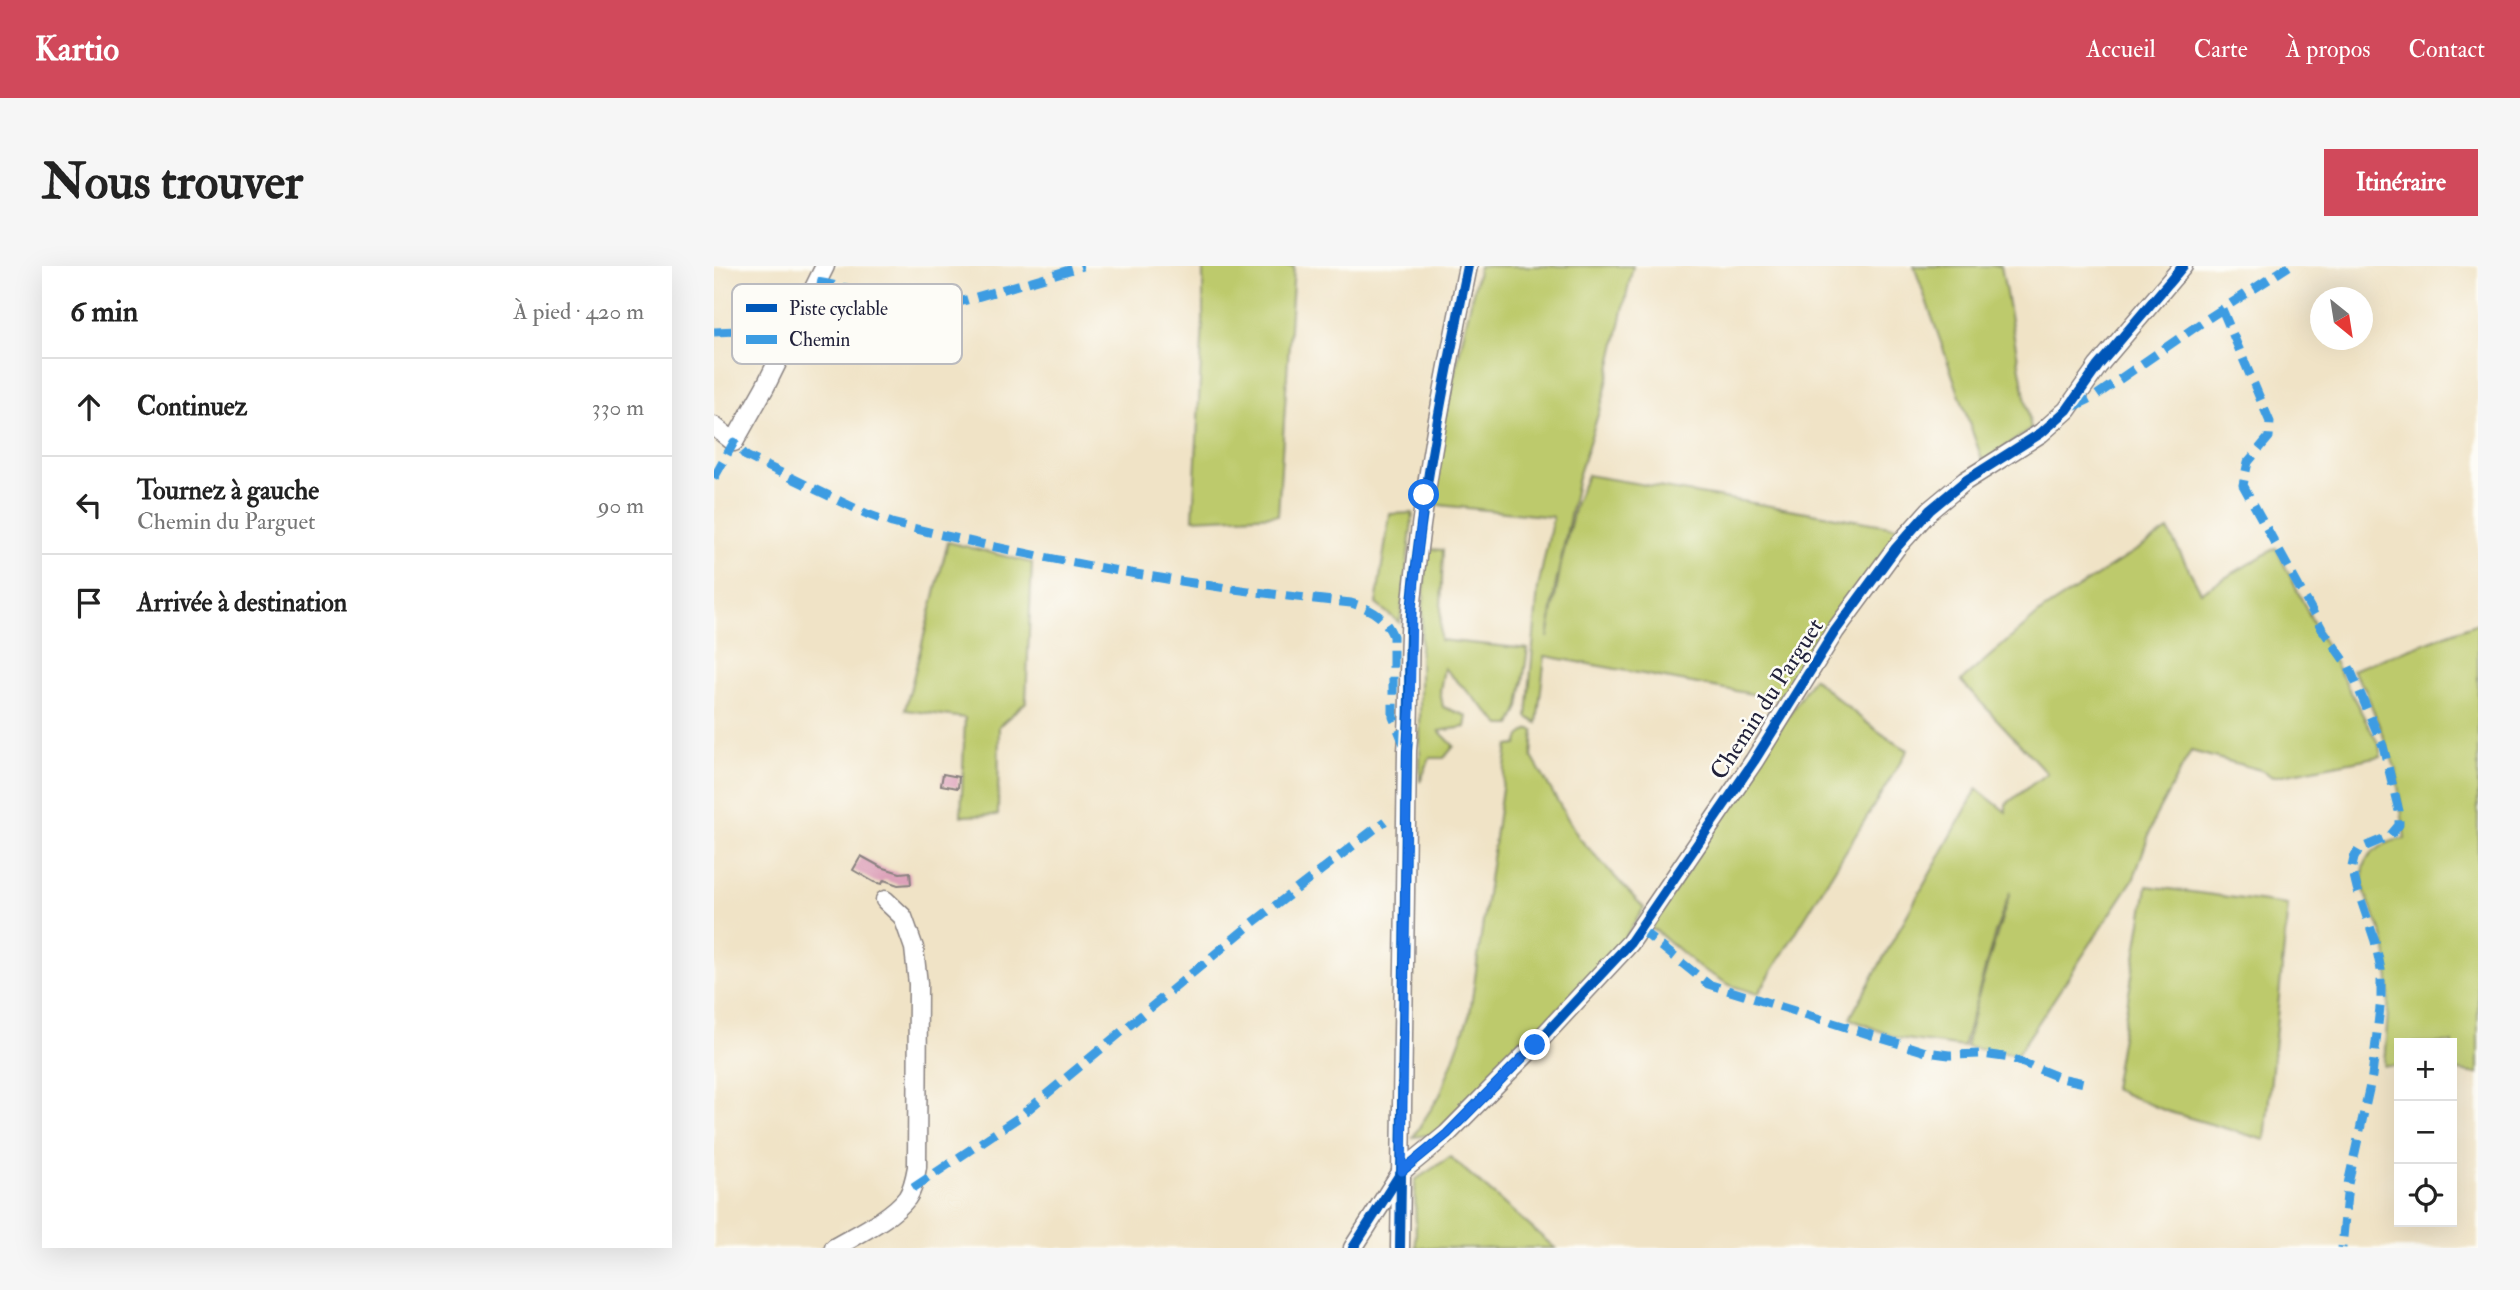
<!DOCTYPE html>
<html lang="fr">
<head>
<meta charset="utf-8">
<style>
  body { margin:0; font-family:"IM FELL Double Pica",serif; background:#f6f6f6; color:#222 }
  .controls { position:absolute; right:21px; bottom:21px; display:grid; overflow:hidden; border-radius:0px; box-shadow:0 7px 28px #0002 }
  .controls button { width:63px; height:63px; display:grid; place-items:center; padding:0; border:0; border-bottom:2px solid #e0e0e0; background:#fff; color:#222; font:35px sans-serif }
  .compass { position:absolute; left:1596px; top:21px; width:63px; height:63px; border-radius:50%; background:#fff; box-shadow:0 7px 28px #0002; rotate:150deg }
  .stop { position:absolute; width:21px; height:21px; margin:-16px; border:5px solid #1a73e8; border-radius:50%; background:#fff }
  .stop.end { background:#1a73e8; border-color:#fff; box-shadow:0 2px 7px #0008 }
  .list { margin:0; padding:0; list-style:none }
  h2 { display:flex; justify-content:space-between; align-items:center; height:91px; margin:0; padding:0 28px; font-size:30px }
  h2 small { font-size:23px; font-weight:400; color:#767676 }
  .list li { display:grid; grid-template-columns:46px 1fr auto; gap:21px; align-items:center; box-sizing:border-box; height:98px; padding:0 28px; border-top:2px solid #e0e0e0 }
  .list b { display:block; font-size:26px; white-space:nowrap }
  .list p { margin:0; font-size:23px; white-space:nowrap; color:#767676 }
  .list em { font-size:23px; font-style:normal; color:#767676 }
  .icon { flex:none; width:38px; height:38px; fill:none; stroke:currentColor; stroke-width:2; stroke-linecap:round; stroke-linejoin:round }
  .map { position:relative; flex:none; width:1764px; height:982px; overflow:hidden; border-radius:0px }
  header { display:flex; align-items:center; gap:42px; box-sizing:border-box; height:98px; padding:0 35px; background:#d1495b; color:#fff }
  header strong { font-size:33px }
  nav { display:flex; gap:38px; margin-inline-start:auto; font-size:24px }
  .intro { display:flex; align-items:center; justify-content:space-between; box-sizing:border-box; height:168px; padding:0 42px }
  h1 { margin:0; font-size:49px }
  .button { padding:18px 32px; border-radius:0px; background:#d1495b; color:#fff; font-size:24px; font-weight:700 }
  main { display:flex; gap:42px; padding:0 42px }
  aside { flex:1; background:#fff; border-radius:0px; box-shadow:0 7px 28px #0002 }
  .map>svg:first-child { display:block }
  .green { fill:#bdca6c; stroke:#707654; stroke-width:2 }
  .building { fill:#dda1b9 }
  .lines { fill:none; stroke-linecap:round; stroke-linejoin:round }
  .minor-casing { stroke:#898280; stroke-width:21 }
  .minor { stroke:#fff; stroke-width:18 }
  .quiet { stroke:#3c9ce2; stroke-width:9; stroke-dasharray:18 9; stroke-linecap:butt }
  .cycleway-casing { stroke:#fdfcf7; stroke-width:15 }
  .cycleway { stroke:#0057b8; stroke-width:10 }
  .route { stroke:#1a73e8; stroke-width:9 }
  .labels { text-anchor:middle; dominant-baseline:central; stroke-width:5; stroke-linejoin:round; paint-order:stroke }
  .street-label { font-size:24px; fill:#22223b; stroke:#fdfcf7 }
  .key { fill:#fdfcf7; stroke:#bbbbbf; stroke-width:2 }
  .key-label { font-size:19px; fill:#22223b }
</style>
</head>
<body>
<header>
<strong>Kartio</strong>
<nav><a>Accueil</a><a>Carte</a><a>À propos</a><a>Contact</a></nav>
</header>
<div class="intro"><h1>Nous trouver</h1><a class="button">Itinéraire</a></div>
<main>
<aside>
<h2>6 min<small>À pied · 420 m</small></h2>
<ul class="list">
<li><svg class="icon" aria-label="ahead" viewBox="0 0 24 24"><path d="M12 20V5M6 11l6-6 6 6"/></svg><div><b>Continuez</b></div><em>330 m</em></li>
<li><svg class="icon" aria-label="left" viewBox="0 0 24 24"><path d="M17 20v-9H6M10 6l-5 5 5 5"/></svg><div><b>Tournez à gauche</b><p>Chemin du Parguet</p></div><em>90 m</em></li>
<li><svg class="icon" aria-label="arrive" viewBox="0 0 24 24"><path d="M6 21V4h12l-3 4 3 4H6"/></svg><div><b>Arrivée à destination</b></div></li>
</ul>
</aside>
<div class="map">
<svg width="1764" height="982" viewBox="0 0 1764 982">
  <rect width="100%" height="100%" fill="#fdfcf7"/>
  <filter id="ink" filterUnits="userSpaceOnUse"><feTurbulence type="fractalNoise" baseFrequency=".0143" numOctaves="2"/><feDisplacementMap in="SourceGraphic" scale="14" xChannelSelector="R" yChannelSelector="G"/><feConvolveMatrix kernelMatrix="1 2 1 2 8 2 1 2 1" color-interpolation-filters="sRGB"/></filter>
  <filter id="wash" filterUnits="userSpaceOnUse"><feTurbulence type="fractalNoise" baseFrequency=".00686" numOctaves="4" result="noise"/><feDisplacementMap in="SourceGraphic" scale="28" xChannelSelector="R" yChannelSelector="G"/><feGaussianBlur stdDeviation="1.57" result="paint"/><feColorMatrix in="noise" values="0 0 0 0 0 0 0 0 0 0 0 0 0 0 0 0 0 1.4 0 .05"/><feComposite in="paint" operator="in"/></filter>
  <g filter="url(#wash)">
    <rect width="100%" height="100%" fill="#f0e3c6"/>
    <!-- green -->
    <g class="green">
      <polygon points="489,0 580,0 564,249 479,253 489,55"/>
      <polygon points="765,0 919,0 890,130 864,211 841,322 834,372 847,298 861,239 873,209 1188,262 1138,329 1070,434 831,390 823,457 813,451 824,322 839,251 716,238 722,190"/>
      <polygon points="1200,0 1287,0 1317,163 1269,196"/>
      <polygon points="699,247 686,357 662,338 676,248"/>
      <polygon points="1454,264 1487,326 1562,282 1603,364 1665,479 1667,490 1558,511 1550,505 1477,485 1441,551 1420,612 1303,789 1252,781 1262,737 1296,626 1281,667 1249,781 1183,772 1139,754 1136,752 1263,523 1292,546 1292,538 1333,507 1247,415 1328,345"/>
      <polygon points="234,276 318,297 312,436 285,460 284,549 247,550 251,452 191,444"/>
      <polygon points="713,283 729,284 726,374 814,383 805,441 797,459 787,459 730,402 726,425 729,441 753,450 751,461 725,465 740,480 730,492 716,492 706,516 706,384"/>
      <path d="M 1764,357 L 1764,808 L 1738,804 L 1738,777 L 1685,777 L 1685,800 L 1670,800 C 1672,758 1680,716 1670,674 C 1664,650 1644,628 1650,602 C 1653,586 1675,573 1691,573 L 1682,504 L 1651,423 L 1638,404 Z"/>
      <path d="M 1099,412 C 1129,437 1159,465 1194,484 L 1044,728 L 1016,719 L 986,702 L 941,664 L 936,663 Z"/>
      <polygon points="815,463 820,464 818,491 865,572 930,642 908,676 725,868 699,871 726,829 756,747 794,480 803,479 806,470"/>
      <polygon points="1433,620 1574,639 1551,874 1452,845 1399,823"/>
      <polygon points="736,891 841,982 702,982 701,914"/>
    </g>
    <g id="blocks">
      <!-- building -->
      <g class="building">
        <polygon points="229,508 245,511 244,522 227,519"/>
        <polygon points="147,590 167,601 186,607 196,606 197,618 184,619 170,614 168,618 160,616 139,604"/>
      </g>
    </g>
  </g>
  <g filter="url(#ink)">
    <use href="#blocks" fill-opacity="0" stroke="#898280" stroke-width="2"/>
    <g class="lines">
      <!-- minor casing -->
      <g class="minor-casing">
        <g id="minor">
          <polyline points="0,160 20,176 51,121 111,0"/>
          <path d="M 120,982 C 142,969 178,952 193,932 C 199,923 201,912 203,901 L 204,718 L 200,682 L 189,651 L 171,634"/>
          <polyline points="639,982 688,905 733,868 821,779 916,677 1040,495 1121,365 1182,282 1216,244 1251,215 1327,167 1353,144 1384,100 1469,0"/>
          <path d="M 686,982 L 693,485 C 697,435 693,385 698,336 C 709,222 731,112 754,0"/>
        </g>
      </g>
      <!-- minor -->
      <use href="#minor" class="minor"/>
      <!-- quiet -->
      <g class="quiet">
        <path d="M 103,16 C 148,24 194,40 242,37 L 369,0"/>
        <polyline points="1508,43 1556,156 1555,171 1534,196 1529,219 1608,363 1635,401 1669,480 1685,545 1685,559 1676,570 1645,583 1640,592 1638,601 1643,622 1661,675 1667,704 1667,733 1658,810 1634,918 1628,982"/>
        <polyline points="0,66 54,64 82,54"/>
        <polyline points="1359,141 1380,131 1493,53 1575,0"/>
        <path d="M 0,212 L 20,176 L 32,190 L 153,248 L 178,257 C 331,295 481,321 637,337 C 658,343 670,350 679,370 L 679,451 L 690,478"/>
        <polyline points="926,663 994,718 1212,786 1235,789 1268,788 1297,792 1347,812 1375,818"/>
        <polyline points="199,922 304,852 536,659 671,555"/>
      </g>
      <!-- cycleway casing -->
      <g class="cycleway-casing">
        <g id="cycleway">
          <polyline points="639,982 688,905 733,868 821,779 916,677 1040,495 1121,365 1182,282 1216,244 1251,215 1327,167 1353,144 1384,100 1469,0"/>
          <path d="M 686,982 L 693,485 C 697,435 693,385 698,336 C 709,222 731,112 754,0"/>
        </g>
      </g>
      <!-- cycleway -->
      <use href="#cycleway" class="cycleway"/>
    </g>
  </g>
  <g class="lines" filter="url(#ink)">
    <!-- route -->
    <polyline class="route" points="710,229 698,340 696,446 693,485 688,905 733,868 821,779"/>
  </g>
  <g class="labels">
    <!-- street labels -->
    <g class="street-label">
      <text transform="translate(1053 433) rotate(-57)">Chemin du Parguet</text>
    </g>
  </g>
  <!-- legend -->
  <rect x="18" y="18" width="230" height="80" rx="10" class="key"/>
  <rect x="32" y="38" width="31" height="8" fill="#0057b8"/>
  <rect x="32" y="69" width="31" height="9" fill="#3c9ce2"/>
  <g class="key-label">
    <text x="75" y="49">Piste cyclable</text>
    <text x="75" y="80">Chemin</text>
  </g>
</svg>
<div class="controls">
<button>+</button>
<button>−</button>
<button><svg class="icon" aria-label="locate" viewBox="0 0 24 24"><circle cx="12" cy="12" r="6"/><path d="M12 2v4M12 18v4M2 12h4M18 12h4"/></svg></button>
</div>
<svg class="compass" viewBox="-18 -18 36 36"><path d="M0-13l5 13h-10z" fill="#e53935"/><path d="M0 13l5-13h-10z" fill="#767676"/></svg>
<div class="stop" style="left:710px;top:229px"></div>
<div class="stop end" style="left:821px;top:779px"></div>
</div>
</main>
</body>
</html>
